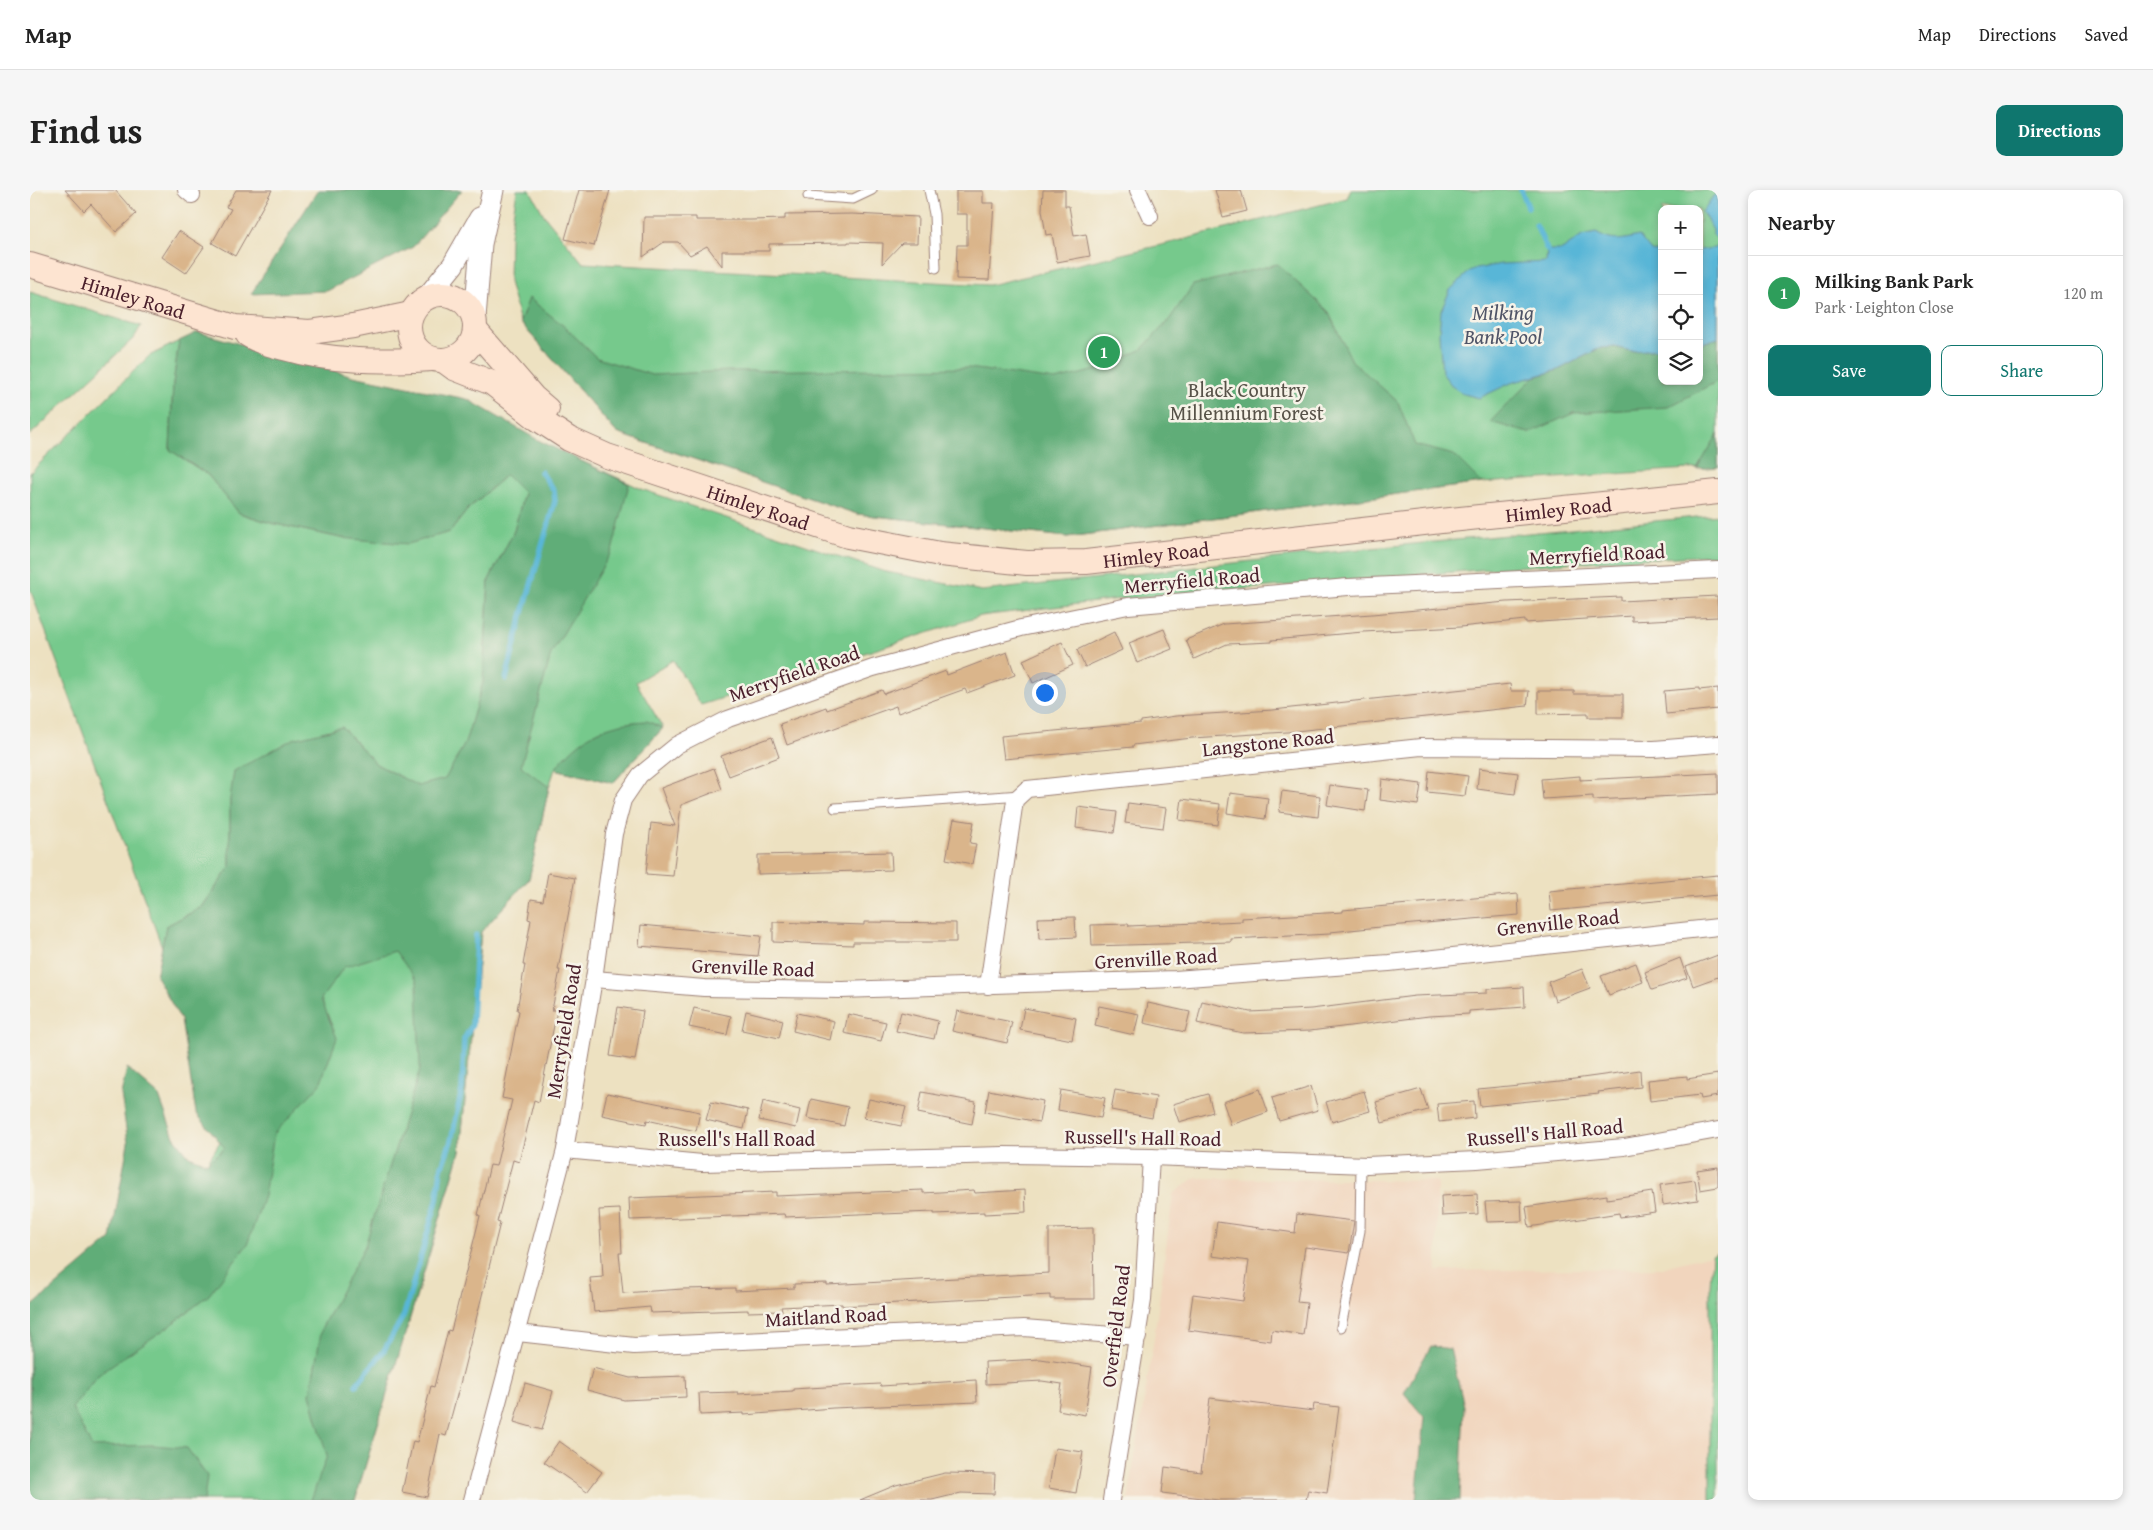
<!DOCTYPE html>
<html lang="en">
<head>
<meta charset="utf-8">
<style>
  body { margin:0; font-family:"Gentium Book Plus",serif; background:#f6f6f6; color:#222 }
  .controls { position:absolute; right:15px; top:15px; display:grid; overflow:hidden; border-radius:10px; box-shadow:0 2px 8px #0003 }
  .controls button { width:45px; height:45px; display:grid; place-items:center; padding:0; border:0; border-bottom:1px solid #e0e0e0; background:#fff; color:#222; font:25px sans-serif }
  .you { position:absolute; left:1014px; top:502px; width:18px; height:18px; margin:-12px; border:4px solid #fff; border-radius:50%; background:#1a73e8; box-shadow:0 0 0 8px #1a73e833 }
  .badge { display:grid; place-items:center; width:32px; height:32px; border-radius:50%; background:#0f766e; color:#fff; font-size:16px; font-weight:700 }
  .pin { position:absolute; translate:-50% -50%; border:2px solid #fff; box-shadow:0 1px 5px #0006 }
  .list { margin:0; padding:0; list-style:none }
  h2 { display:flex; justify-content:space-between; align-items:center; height:65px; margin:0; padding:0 20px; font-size:21px }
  h2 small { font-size:16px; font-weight:400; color:#767676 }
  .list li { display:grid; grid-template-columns:32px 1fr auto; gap:15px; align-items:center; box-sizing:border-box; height:75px; padding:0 20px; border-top:1px solid #e0e0e0 }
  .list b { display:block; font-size:19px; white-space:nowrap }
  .list p { margin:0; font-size:16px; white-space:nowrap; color:#767676 }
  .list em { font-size:16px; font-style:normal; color:#767676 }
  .actions { display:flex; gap:10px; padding:15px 20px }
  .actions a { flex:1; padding:11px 0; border:1px solid #0f766e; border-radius:10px; text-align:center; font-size:18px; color:#0f766e }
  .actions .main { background:#0f766e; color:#fff }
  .icon { flex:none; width:28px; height:28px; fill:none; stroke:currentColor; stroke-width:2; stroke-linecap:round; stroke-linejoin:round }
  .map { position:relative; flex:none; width:1688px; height:1310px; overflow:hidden; border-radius:10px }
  header { display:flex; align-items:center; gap:30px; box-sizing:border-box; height:70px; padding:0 25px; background:#fff; border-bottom:1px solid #e0e0e0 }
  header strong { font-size:24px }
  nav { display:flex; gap:28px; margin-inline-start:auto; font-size:18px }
  .intro { display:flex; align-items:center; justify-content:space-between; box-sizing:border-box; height:120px; padding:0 30px }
  h1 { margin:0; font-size:35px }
  .button { padding:12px 22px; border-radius:10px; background:#0f766e; color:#fff; font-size:18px; font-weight:700 }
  main { display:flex; gap:30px; padding:0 30px }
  aside { flex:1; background:#fff; border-radius:10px; box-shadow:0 2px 8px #0003 }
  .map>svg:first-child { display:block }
  .built { fill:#f1d5bd }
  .green { fill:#76c98c; stroke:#60745c; fill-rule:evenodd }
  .forest { fill:#60ad78; stroke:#556652 }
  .water { fill:#59b6d7; stroke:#526a81 }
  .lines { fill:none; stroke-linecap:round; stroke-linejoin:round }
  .stream { stroke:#59b6d7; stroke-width:5.5 }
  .building { fill:#dab58b }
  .service-casing { stroke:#9c8076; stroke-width:11 }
  .minor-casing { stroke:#9c8076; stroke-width:18 }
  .tertiary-casing { stroke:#9c8076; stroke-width:23 }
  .secondary-casing { stroke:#9c8076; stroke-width:26 }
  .service { stroke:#fff; stroke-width:9 }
  .minor { stroke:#fff; stroke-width:16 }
  .tertiary { stroke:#fff; stroke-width:21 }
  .secondary { stroke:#fde4d1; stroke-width:24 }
  .labels { text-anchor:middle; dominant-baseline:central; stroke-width:5; stroke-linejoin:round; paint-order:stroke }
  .street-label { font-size:20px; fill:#4a1f2b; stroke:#f7f3e8 }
  .park-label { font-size:20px; fill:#575248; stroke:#f7f3e8 }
  .water-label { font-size:21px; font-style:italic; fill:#4f5467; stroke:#f7f3e8 }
</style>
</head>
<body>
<header>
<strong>Map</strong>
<nav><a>Map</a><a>Directions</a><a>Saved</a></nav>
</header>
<div class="intro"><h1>Find us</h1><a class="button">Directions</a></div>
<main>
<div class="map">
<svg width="1688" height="1310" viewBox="0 0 1688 1310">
  <rect width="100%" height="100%" fill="#f7f3e8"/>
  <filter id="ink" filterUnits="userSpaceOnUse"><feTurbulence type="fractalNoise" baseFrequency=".02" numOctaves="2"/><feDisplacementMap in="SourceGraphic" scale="10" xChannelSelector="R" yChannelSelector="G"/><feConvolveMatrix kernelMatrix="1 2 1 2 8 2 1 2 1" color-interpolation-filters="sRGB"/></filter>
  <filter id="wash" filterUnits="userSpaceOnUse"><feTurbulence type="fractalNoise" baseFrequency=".0096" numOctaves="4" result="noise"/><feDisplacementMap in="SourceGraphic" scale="20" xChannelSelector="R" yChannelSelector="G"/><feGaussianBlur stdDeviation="1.12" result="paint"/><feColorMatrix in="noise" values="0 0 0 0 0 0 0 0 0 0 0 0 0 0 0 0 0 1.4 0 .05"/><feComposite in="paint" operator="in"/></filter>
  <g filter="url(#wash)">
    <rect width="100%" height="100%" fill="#ede1c1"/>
    <!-- built -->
    <polygon class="built" points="1165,988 1407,991 1407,1081 1629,1078 1682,1065 1680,1096 1680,1310 1098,1310 1124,1149 1143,1004"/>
    <!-- green -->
    <g class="green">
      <path d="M 487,0 L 500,0 L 514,25 L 553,73 L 959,95 L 1144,52 L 1317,8 L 1321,0 L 1688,0 L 1688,277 L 1452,293 L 1037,347 L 827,324 L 587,243 L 490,132 L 479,92 L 480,45 ZM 1632,19 L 1669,19 L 1669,191 L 1632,191 Z"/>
      <polygon points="0,102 111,136 104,148 0,245"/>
      <polygon points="149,151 143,194 140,259 178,285 209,323 241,333 311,348 420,342 438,319 476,285 494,303 484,341 459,390 454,473 545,268 614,300 852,381 952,401 1320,360 1688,325 1688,365 1534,373 1081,410 951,426 671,515 643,470 606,492 633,538 583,593 525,579 519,597 499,689 451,742 430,962 325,1310 0,1310 0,1137 142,1030 384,634 402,593 388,597 346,574 312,537 200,609 200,677 172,717 136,736 132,757 0,399 0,283 119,166"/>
      <polygon points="1688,1063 1688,1310 1680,1310 1680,1096 1682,1065"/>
    </g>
    <!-- forest -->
    <g class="forest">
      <polygon points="288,0 432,0 383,57 297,101 221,104"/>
      <polygon points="1247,74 1298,121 1322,171 1368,212 1385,255 1424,265 1452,293 1037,347 827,324 587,243 490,132 499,108 535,137 567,168 622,185 699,181 939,178 1025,190 1067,180 1111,160 1139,130 1163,95"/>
      <polygon points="168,142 323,186 437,209 508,250 599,294 582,361 521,464 491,576 519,597 499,689 451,742 430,962 325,1310 281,1310 297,1266 280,1204 292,1137 335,1056 390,879 387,791 365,761 314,777 291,809 307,848 290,894 244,944 234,1006 217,1055 179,1105 141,1135 70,1183 42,1218 62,1257 123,1255 157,1258 177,1286 174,1310 0,1310 0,1118 81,1049 98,953 91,904 97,878 129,906 144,947 159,966 177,973 195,958 166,923 151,830 126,786 136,736 172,717 200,677 200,609 204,581 263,549 312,537 346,574 388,596 415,589 435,553 453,492 459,390 484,341 494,303 476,285 438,319 420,342 378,354 311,348 241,333 209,323 178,285 140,260 143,194 149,151"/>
      <polygon points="1688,148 1688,191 1638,217 1544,223 1499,243 1460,232 1504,187 1528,180 1570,158 1585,157 1601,161 1632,159 1632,191 1669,191 1669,154"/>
      <polygon points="1688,244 1688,277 1667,279"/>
      <path d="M 617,531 L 633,538 L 583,593 L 525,579 C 551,545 575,533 617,531 Z"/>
      <polygon points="1401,1156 1420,1159 1434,1216 1430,1310 1386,1310 1394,1227 1374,1203"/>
    </g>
    <!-- water -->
    <g class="water">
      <polygon points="1684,5 1688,5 1688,50 1683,45 1683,40 1672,22"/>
      <path d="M 1566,43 C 1583,53 1591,50 1609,46 L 1621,61 L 1632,63 L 1632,159 L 1601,161 L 1585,157 L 1570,158 L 1528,180 L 1481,193 L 1449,208 L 1434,204 L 1423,197 L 1412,183 L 1409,143 L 1411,121 L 1420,100 L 1441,80 L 1471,74 L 1516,72 L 1517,60 L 1532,60 L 1552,46 Z"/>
      <polygon points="1688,53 1688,148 1669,154 1669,60 1685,58"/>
    </g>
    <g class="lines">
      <!-- stream -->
      <g class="stream">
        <polyline points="1491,0 1498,17"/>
        <polyline points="1506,35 1517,60"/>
        <polyline points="476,489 490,433 525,311 524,301 511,282"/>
        <polyline points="326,1195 353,1162 374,1125 407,1010 411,979 421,951 432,899 434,849 442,835 446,745"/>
      </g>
    </g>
    <g id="blocks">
      <!-- building -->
      <g class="building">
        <polygon points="35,0 85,0 106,24 86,42 61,14 54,21"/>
        <polygon points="206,0 242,0 205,66 182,53 201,19 196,17"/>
        <polygon points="549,0 580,0 564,56 535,49"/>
        <polygon points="1013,0 1035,0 1035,16 1039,16 1044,46 1056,44 1060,66 1027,72 1022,44 1016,45 1012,20"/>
        <polygon points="1185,0 1211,0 1217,21 1193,27"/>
        <polygon points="926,1 953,1 953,13 964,13 959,90 926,89 927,55 937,55 937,24 926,24"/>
        <polygon points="822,24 888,27 887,53 872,53 852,74 853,53 818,52 818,53 739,54 739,61 692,61 692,76 677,56 660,65 648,52 634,52 613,67 614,27 666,27 666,30 721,30 755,29 755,25"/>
        <polygon points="149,41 174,57 156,83 132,67"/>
        <polygon points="1687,406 1688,427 1602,431 1602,426 1495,433 1495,430 1430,437 1333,442 1242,450 1242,452 1197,454 1164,469 1156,450 1194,434 1342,424 1477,412 1591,407 1591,411"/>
        <polygon points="1134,439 1142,459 1107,473 1099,453"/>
        <polygon points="1084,442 1092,460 1055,477 1047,460"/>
        <polygon points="1032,452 1043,475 1003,493 993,470"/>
        <polygon points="977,462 985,485 937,503 935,499 868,523 866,516 757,555 750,534 796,517 797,520 852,500 854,504 916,481 917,485"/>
        <polygon points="1480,494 1481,501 1499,501 1497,516 1257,542 1162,548 1103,555 1103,557 974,569 971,546 1111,533 1111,531 1146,526 1243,520"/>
        <polygon points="1669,498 1669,500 1688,498 1688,519 1636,524 1634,501"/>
        <polygon points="1508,501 1544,501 1544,504 1593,504 1593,527 1558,527 1558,523 1508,524"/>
        <polygon points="742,547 749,567 699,586 691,566"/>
        <polygon points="684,578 692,599 651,615 643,686 616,684 621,633 645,636 631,598"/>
        <polygon points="1449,578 1488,583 1485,604 1447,599"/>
        <polygon points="1399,581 1438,586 1435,606 1397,602"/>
        <polygon points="1688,583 1688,604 1563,610 1563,606 1513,609 1511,589 1550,586 1550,590"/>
        <polygon points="1352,589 1391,594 1388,615 1350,610"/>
        <polygon points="1300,595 1338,600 1335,621 1297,615"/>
        <polygon points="1252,601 1290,606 1288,627 1249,622"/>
        <polygon points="1200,603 1238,608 1235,629 1197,623"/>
        <polygon points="1152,609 1190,614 1188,635 1149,630"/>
        <polygon points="1098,613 1136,618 1133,638 1095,633"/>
        <polygon points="1048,617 1087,622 1084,643 1046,638"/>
        <polygon points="924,629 944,632 940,653 946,654 942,674 916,669"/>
        <polygon points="861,662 862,680 728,684 728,665"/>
        <polygon points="518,683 545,688 528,780 530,780 522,820 527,820 509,912 504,910 489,972 483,970 467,1032 470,1033 430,1194 416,1246 410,1244 397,1307 372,1302 383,1251 387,1252 401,1196 404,1197 418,1140 421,1141 450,1026 448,1025 460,975 466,976 482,910 472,908 489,821 487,820 495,775 493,775 501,730 498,729 501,709 513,711"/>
        <polygon points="1688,685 1688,705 1521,721 1519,701"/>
        <polygon points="1488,704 1489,725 1360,736 1300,742 1300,744 1201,749 1201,752 1062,756 1061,735 1098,734 1099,736 1212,731 1212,728 1313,722 1313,720"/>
        <polygon points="1045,727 1046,747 1009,749 1008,728"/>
        <polygon points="743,732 834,735 834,732 926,733 926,752 823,752 823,755 743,752"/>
        <polygon points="611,735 731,746 728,766 609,756"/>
        <polygon points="1688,765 1688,787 1663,796 1656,777"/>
        <polygon points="1650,768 1657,788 1622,800 1615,782"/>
        <polygon points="1606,773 1613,792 1579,805 1571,786"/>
        <polygon points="1552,779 1560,798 1525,811 1518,792"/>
        <polygon points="1494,797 1495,817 1439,821 1439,824 1399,826 1280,841 1213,843 1167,833 1172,811 1220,822 1281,819 1385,806 1457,803 1457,799"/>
        <polygon points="1118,813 1160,822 1155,842 1114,833"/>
        <polygon points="1069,816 1109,824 1104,845 1065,836"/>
        <polygon points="588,817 613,821 605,870 580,866"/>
        <polygon points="664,818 701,826 697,845 659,837"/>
        <polygon points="994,818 1046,828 1042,850 990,840"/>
        <polygon points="716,821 753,830 749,848 712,840"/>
        <polygon points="927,821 982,832 977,853 922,841"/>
        <polygon points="871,822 908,831 904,849 866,841"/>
        <polygon points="767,823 804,831 800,850 763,841"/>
        <polygon points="818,824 856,832 851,851 814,843"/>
        <polygon points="1610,880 1611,897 1568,902 1569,904 1450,916 1448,899 1530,891"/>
        <polygon points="1688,884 1688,906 1671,909 1670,905 1620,911 1618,890 1657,886 1657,889"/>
        <polygon points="1281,896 1288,920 1249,931 1242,908"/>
        <polygon points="1230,899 1238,922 1201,935 1193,912"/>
        <polygon points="1391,899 1398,920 1352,933 1346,912"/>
        <polygon points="959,900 1013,911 1009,932 955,922"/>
        <polygon points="1031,900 1075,908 1071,928 1028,920"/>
        <polygon points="1085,900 1126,907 1122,928 1081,920"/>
        <polygon points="1334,901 1340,921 1302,932 1296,912"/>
        <polygon points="892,902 946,912 942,934 888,923"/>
        <polygon points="577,903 670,922 666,941 617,930 616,934 572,925"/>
        <polygon points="1178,904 1183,922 1149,932 1143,914"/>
        <polygon points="781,909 818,917 814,936 777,928"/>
        <polygon points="839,909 876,917 871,936 834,928"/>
        <polygon points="733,911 770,920 766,938 729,930"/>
        <polygon points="1444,911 1445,928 1409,932 1407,914"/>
        <polygon points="681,912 718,920 714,939 676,930"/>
        <polygon points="1688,977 1688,997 1670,1000 1667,980"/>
        <polygon points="1665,990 1668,1010 1633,1015 1630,995"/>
        <polygon points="893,1000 893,1003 944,1000 945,1003 995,1000 996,1022 954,1024 954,1022 904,1024 904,1022 853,1024 853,1023 755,1027 754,1024 600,1030 599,1008 746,1002 746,1006"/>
        <polygon points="1622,1002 1625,1022 1590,1027 1589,1023 1499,1037 1496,1017 1577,1005 1577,1009"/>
        <polygon points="1447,1004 1448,1024 1412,1026 1411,1006"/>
        <polygon points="1491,1011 1492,1031 1457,1032 1455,1012"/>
        <polygon points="590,1019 592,1063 589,1063 593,1103 653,1099 705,1098 705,1101 764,1098 764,1094 797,1093 797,1095 1019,1083 1019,1039 1063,1038 1064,1109 1020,1109 1020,1105 812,1116 812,1114 751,1117 752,1121 718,1122 718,1120 621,1123 620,1117 564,1122 560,1088 573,1087 569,1020"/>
        <polygon points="1267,1024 1324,1031 1319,1063 1275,1057 1267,1112 1277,1113 1273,1145 1242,1140 1241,1151 1158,1140 1163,1104 1213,1111 1219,1071 1182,1066 1187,1032 1265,1043"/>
        <polygon points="1011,1169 1062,1177 1055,1225 1028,1220 1032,1194 1012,1191 956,1194 955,1172"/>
        <polygon points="563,1178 600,1188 655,1186 656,1207 594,1210 557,1200"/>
        <polygon points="946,1190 947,1212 803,1218 714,1225 714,1223 670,1225 669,1203 708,1202 708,1204 763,1201 763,1199 811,1196 850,1194 851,1196"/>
        <polygon points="495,1193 523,1201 512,1240 484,1232"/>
        <polygon points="1180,1208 1283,1221 1284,1214 1309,1217 1297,1303 1278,1300 1276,1310 1188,1310 1132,1303 1135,1277 1171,1282"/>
        <polygon points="529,1251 572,1282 557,1302 514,1272"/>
        <polygon points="1025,1258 1053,1262 1046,1303 1019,1298"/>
        <polygon points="915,1283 965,1284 964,1304 931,1303 902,1310 830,1310 866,1295"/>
      </g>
    </g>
  </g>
  <g filter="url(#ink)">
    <use href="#blocks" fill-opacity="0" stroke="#9c8076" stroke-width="1"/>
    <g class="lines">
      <!-- service casing -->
      <g class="service-casing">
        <g id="service">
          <polyline points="899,0 904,24 906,78"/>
          <polyline points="778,6 823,9 842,0"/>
          <polyline points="805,618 991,605"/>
          <polyline points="1311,1137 1330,1041 1331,975"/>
        </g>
      </g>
      <!-- minor casing -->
      <g class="minor-casing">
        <g id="minor">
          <polyline points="156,0 162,5"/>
          <polyline points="1108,0 1120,26"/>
          <polyline points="564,789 674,798 812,800 1145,789 1359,773 1688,737"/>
          <polyline points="958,796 985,610 997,599 1391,557 1624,559 1688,554"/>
          <polyline points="535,960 672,973 973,965 1121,967 1337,975 1447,970 1594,957 1688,940"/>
          <polyline points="488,1143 604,1156 994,1138 1108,1147"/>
          <polyline points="442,1310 535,960 564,789 584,644 593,610 610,585 647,555 698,529 843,478 991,438 1098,416 1318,397 1688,380"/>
          <polyline points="1081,1310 1113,1110 1121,967"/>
        </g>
      </g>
      <!-- tertiary casing -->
      <g class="tertiary-casing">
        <g id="tertiary">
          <polyline points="398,106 423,75 450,28"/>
          <polyline points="445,128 451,54 463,0"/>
        </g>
      </g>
      <!-- secondary casing -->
      <g class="secondary-casing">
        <g id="secondary">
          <path id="s1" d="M 0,75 L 205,137 L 280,142 L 323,136 L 381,124"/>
          <circle cx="412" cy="137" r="33"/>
          <polyline points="446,141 503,207 517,219"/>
          <path d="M 218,145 C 229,152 241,155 254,158 C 302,172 352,172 402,169"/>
          <path id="s2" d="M 413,170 L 424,178 L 462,193 L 508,229 L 539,249 L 577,266 L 818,346 L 910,364 L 997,373 L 1056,372 L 1411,331 L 1688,302"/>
        </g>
      </g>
      <!-- service -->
      <use href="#service" class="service"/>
      <!-- minor -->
      <use href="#minor" class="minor"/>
      <!-- tertiary -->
      <use href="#tertiary" class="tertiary"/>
      <!-- secondary -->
      <use href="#secondary" class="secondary"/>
    </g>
  </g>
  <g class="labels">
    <!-- street labels -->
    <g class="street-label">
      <text stroke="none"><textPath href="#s1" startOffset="108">Himley Road</textPath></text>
      <text stroke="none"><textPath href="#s2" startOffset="351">Himley Road</textPath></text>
      <text stroke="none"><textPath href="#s2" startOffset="1161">Himley Road</textPath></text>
      <text stroke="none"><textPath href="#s2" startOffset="756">Himley Road</textPath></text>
      <text transform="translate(1567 364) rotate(-3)">Merryfield Road</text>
      <text transform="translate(1162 390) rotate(-5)">Merryfield Road</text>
      <text transform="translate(764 483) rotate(-19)">Merryfield Road</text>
      <text transform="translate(1238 552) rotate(-6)">Langstone Road</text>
      <text transform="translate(1528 732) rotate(-6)">Grenville Road</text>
      <text transform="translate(1126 768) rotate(-3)">Grenville Road</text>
      <text transform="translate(723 777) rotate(2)">Grenville Road</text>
      <text transform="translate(533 841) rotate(-81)">Merryfield Road</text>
      <text transform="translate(1515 942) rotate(-5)">Russell's Hall Road</text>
      <text transform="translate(1113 947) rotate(1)">Russell's Hall Road</text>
      <text x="707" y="948">Russell's Hall Road</text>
      <text transform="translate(796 1126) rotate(-3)">Maitland Road</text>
      <text transform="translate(1085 1136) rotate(-83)">Overfield Road</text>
    </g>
    <!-- park labels -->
    <g class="park-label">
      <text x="1217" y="199">Black Country<tspan x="1217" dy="23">Millennium Forest</tspan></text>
    </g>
    <!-- water labels -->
    <g class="water-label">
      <text x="1473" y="122">Milking<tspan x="1473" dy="24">Bank Pool</tspan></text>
    </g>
  </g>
</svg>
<div class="controls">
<button>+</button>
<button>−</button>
<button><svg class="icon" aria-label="locate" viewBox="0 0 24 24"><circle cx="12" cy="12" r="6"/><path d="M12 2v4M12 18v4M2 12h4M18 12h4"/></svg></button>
<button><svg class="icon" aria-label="layers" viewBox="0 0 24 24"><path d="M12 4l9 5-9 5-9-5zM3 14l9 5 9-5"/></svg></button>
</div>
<div class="you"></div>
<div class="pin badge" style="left:1074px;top:162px;background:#2e9e5b">1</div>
</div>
<aside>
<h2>Nearby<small></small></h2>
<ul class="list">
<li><span class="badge" style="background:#2e9e5b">1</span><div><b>Milking Bank Park</b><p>Park · Leighton Close</p></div><em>120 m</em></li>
</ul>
<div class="actions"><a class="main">Save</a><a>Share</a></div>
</aside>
</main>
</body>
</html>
